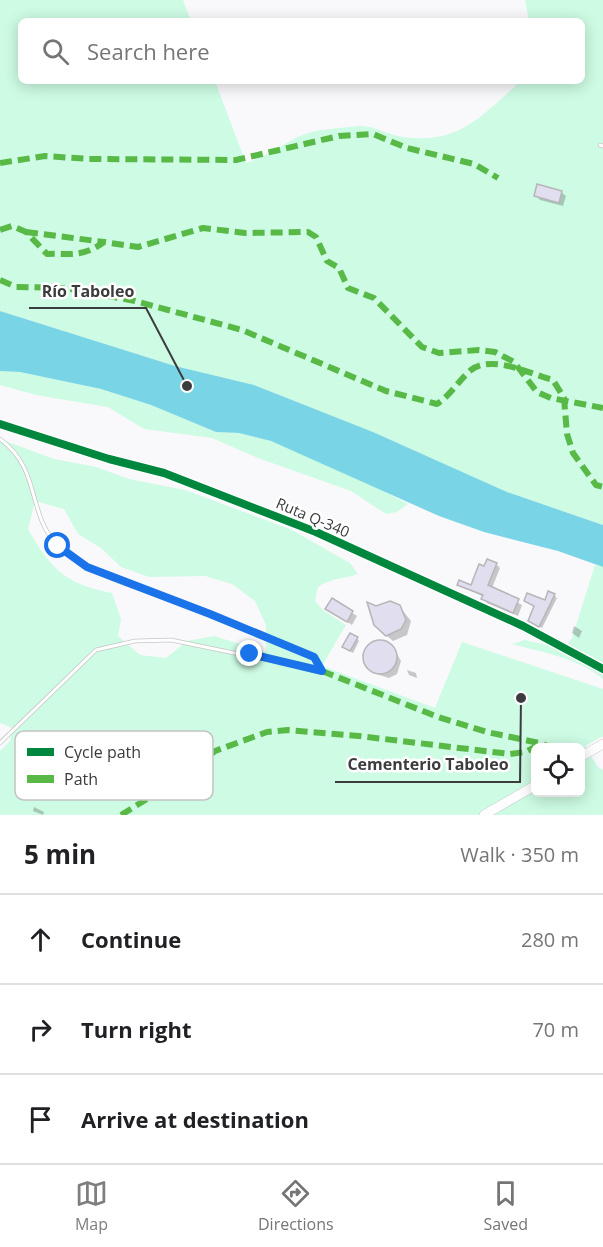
<!DOCTYPE html>
<html lang="en">
<head>
<meta charset="utf-8">
<style>
  body { margin:0; font-family:"Open Sans",sans-serif; background:#f2f2f2; color:#202124 }
  .controls { position:absolute; right:18px; bottom:18px; display:grid; overflow:hidden; border-radius:9px; box-shadow:0 3px 15px #0003 }
  .controls button { width:54px; height:54px; display:grid; place-items:center; padding:0; border:0; border-bottom:2px solid #e0e0e0; background:#fff; color:#202124; font:30px sans-serif }
  .stop { position:absolute; width:18px; height:18px; margin:-14px; border:4px solid #1a73e8; border-radius:50%; background:#fff }
  .stop.end { background:#1a73e8; border-color:#fff; box-shadow:0 2px 6px #0008 }
  .list { margin:0; padding:0; list-style:none }
  h2 { display:flex; justify-content:space-between; align-items:center; height:78px; margin:0; padding:0 24px; font-size:26px }
  h2 small { font-size:20px; font-weight:400; color:#757577 }
  .list li { display:grid; grid-template-columns:39px 1fr auto; gap:18px; align-items:center; box-sizing:border-box; height:90px; padding:0 24px; border-top:2px solid #e0e0e0 }
  .list b { display:block; font-size:22px; white-space:nowrap }
  .list em { font-size:20px; font-style:normal; color:#757577 }
  .icon { flex:none; width:33px; height:33px; fill:none; stroke:currentColor; stroke-width:2; stroke-linecap:round; stroke-linejoin:round }
  .map { position:relative; flex:none; width:603px; height:815px; overflow:hidden }
  .search { position:absolute; background:#fff; box-shadow:0 3px 15px #0003; left:18px; right:18px; top:18px; height:66px; display:flex; align-items:center; gap:15px; box-sizing:border-box; padding:0 21px; border-radius:9px; color:#757577; font-size:22px }
  .sheet { height:348px; background:#fff }
  nav { display:flex; justify-content:space-around; align-items:center; box-sizing:border-box; height:84px; border-top:2px solid #e0e0e0; background:#fff; font-size:16px; color:#757577 }
  nav a { display:grid; justify-items:center; gap:3px }
  nav .on { color:#7e7e80 }
  .map>svg:first-child { display:block }
  .green { fill:#cdfbe3; fill-rule:evenodd }
  .water { fill:#79d5e6 }
  .shadow { fill:#0003 }
  .building { fill:#e0deef; stroke:#b6b6b8; stroke-width:1.5 }
  .lines { fill:none; stroke-linecap:round; stroke-linejoin:round }
  .lane-casing { stroke:#c6c6c8; stroke-width:4.5 }
  .secondary-casing { stroke:#c6c6c8; stroke-width:10 }
  .lane { stroke:#fefeff; stroke-width:3 }
  .secondary { stroke:#fefeff; stroke-width:9 }
  .quiet { stroke:#58b947; stroke-width:6; stroke-dasharray:12 6; stroke-linecap:butt }
  .cycleway-casing { stroke:#fff; stroke-width:11 }
  .cycleway { stroke:#00873e; stroke-width:8 }
  .route { stroke:#1a73e8; stroke-width:8 }
  .labels { text-anchor:middle; dominant-baseline:central; stroke-width:5; stroke-linejoin:round; paint-order:stroke }
  .street-label { font-size:15px; fill:#3c3c3e; stroke:#fff }
  .key { fill:#fff; stroke:#c4c4c5; stroke-width:1.5 }
  .key-label { font-size:16px; fill:#3c3c3e }
  .leader { fill:none; stroke:#3c3c3e; stroke-width:2 }
  .callout-dot { fill:#3c3c3e; stroke:#fff; stroke-width:2 }
  .callout-label { font-size:16px; text-anchor:middle; font-weight:bold; fill:#3c3c3e; stroke:#fff; stroke-width:5; stroke-linejoin:round; paint-order:stroke }
</style>
</head>
<body>
<div class="map">
<svg width="603" height="815" viewBox="0 0 603 815">
  <rect width="100%" height="100%" fill="#f9f9fc"/>
  <!-- green -->
  <g class="green">
    <path d="M 0,0 L 183,0 L 191,21 L 21,21 L 21,81 L 215,81 L 246,163 C 270,155 279,146 300,136 C 315,129 341,128 359,126 C 374,125 388,135 403,137 C 460,145 481,116 521,81 L 582,81 L 582,21 L 529,21 L 525,0 L 603,0 L 603,525 L 507,492 L 373,432 L 254,385 L 175,366 L 0,311 Z"/>
    <polygon points="0,371 20,372 101,389 151,405 216,432 239,433 271,441 357,477 408,504 397,512 386,514 351,491 258,458 212,438 144,429 108,407 36,395 0,385"/>
    <path d="M 0,439 L 54,459 L 96,467 L 129,479 L 185,490 L 290,529 L 350,563 L 358,574 C 343,579 331,578 318,587 L 315,601 L 324,611 L 346,625 L 322,666 L 435,708 L 462,642 L 603,689 L 603,736 L 585,746 L 598,767 L 603,770 L 603,815 L 0,815 L 0,751 L 10,741 L 12,728 L 0,723 ZM 35,501 L 64,509 L 78,534 L 101,548 L 121,567 L 149,577 L 205,576 L 232,584 L 255,601 L 266,625 L 266,652 L 214,636 L 187,641 L 166,658 L 140,655 L 118,636 L 121,619 L 112,593 C 65,584 51,569 28,529 ZM 536,748 L 580,748 L 580,792 L 536,792 Z"/>
    <path d="M 595,565 L 603,567 L 603,679 C 578,658 542,652 512,644 L 525,640 L 564,649 L 572,638 Z"/>
  </g>
  <!-- water -->
  <polygon class="water" points="0,311 175,366 254,385 373,432 507,492 603,525 603,567 558,551 484,532 439,516 271,441 239,433 216,432 151,405 101,389 20,372 0,371"/>
  <!-- shadow -->
  <g class="shadow">
    <polygon points="561,192 566,196 563,206 540,200 536,196"/>
    <polygon points="496,564 500,568 492,588 522,605 518,616 487,603 484,597 459,585 471,587 485,568"/>
    <polygon points="554,595 557,598 542,628 533,623 535,607 526,601 546,602"/>
    <polygon points="332,600 357,616 352,625 327,609"/>
    <polygon points="399,606 411,621 407,635 393,641 379,629"/>
    <polygon points="574,626 582,631 579,638 572,633"/>
    <polygon points="357,638 359,641 353,653 344,647"/>
    <polygon points="383,641 396,652 401,661 397,674 389,678 376,674 365,659 367,648 375,642"/>
    <polygon points="407,670 416,673 417,678 409,675"/>
    <polygon points="34,807 44,812 43,815 33,811"/>
  </g>
  <!-- building -->
  <g class="building">
    <polygon points="537,184 562,191 559,203 534,196"/>
    <polygon points="487,559 497,563 488,585 519,599 513,613 481,599 483,595 457,585 459,580 471,585 479,564 484,566"/>
    <polygon points="548,591 555,594 539,627 528,621 534,606 524,601 527,593 545,600"/>
    <polygon points="332,598 353,611 347,622 325,609"/>
    <polygon points="390,601 400,605 406,620 401,629 386,636 374,625 367,602 376,606"/>
    <polygon points="350,633 358,637 350,651 342,647"/>
    <circle cx="380" cy="657" r="17"/>
  </g>
  <g class="lines">
    <!-- lane casing -->
    <g class="lane-casing">
      <g id="lane">
        <polyline points="600,145 603,146"/>
        <path d="M 0,439 C 42,470 26,513 58,546 C 91,580 168,596 212,614 C 246,628 279,644 314,657 L 322,671"/>
        <polyline points="0,743 96,650 135,641 171,640 322,671"/>
      </g>
    </g>
    <!-- secondary casing -->
    <g class="secondary-casing">
      <g id="secondary">
        <polyline points="0,424 109,459 164,473 316,532 523,626 603,669"/>
        <polyline points="580,757 603,744"/>
        <polyline points="484,815 536,785"/>
      </g>
    </g>
    <!-- lane -->
    <use href="#lane" class="lane"/>
    <!-- secondary -->
    <use href="#secondary" class="secondary"/>
    <!-- quiet -->
    <g class="quiet">
      <polyline points="0,163 45,156 89,159 236,160 339,136 373,134 407,148 474,164 498,178"/>
      <path d="M 0,230 L 12,226 L 26,232 L 47,254 C 71,253 82,258 104,242 L 138,247 L 203,228 L 245,233 L 308,232 L 316,237 L 327,261 L 339,268 L 348,288 L 374,298 L 422,347 L 439,353 L 479,350 L 495,352 L 514,362 L 537,392 L 551,398 L 603,408"/>
      <polyline points="26,232 104,242"/>
      <path d="M 0,280 L 16,287 L 66,288 L 135,301 L 242,330 L 386,391 L 437,404 C 451,395 458,381 471,370 C 492,354 530,374 553,380 L 564,398 L 567,434 L 573,453 L 596,485 L 603,487"/>
      <polyline points="322,671 438,717 487,732 544,744"/>
      <polyline points="121,815 176,781 215,751 267,732 288,730 359,736 510,754 525,752 541,744 554,748"/>
    </g>
    <!-- cycleway casing -->
    <g class="cycleway-casing">
      <polyline id="cycleway" points="0,424 109,459 164,473 316,532 523,626 603,669"/>
    </g>
    <!-- cycleway -->
    <use href="#cycleway" class="cycleway"/>
  </g>
  <g class="lines">
    <!-- route -->
    <polyline class="route" points="58,546 87,567 210,614 314,657 322,671 250,654"/>
  </g>
  <g class="labels">
    <!-- street labels -->
    <g class="street-label">
      <text transform="translate(313 517) rotate(23)">Ruta Q-340</text>
    </g>
  </g>
  <!-- legend -->
  <rect x="15" y="731" width="198" height="69" rx="9" class="key"/>
  <rect x="27" y="748" width="27" height="8" fill="#00873e"/>
  <rect x="27" y="775" width="27" height="8" fill="#58b947"/>
  <g class="key-label">
    <text x="64" y="758">Cycle path</text>
    <text x="64" y="785">Path</text>
  </g>
  <!-- callouts -->
  <path class="leader" d="M187 386L146 308H29M521 698L520 782H335"/>
  <g class="callout-dot">
    <circle cx="187" cy="386" r="6"/>
    <circle cx="521" cy="698" r="6"/>
  </g>
  <g class="callout-label">
    <text x="88" y="297">Río Taboleo</text>
    <text x="428" y="770">Cementerio Taboleo</text>
  </g>
</svg>
<div class="controls">
<button><svg class="icon" aria-label="locate" viewBox="0 0 24 24"><circle cx="12" cy="12" r="6"/><path d="M12 2v4M12 18v4M2 12h4M18 12h4"/></svg></button>
</div>
<div class="stop" style="left:58px;top:546px"></div>
<div class="stop end" style="left:250px;top:654px"></div>
<div class="search"><svg class="icon" aria-label="search" viewBox="0 0 24 24"><circle cx="10" cy="10" r="6"/><path d="M15 15l6 6"/></svg>Search here</div>
</div>
<section class="sheet">
<h2>5 min<small>Walk · 350 m</small></h2>
<ul class="list">
<li><svg class="icon" aria-label="ahead" viewBox="0 0 24 24"><path d="M12 20V5M6 11l6-6 6 6"/></svg><div><b>Continue</b></div><em>280 m</em></li>
<li><svg class="icon" aria-label="right" viewBox="0 0 24 24"><path d="M7 20v-9h11M14 6l5 5-5 5"/></svg><div><b>Turn right</b></div><em>70 m</em></li>
<li><svg class="icon" aria-label="arrive" viewBox="0 0 24 24"><path d="M6 21V4h12l-3 4 3 4H6"/></svg><div><b>Arrive at destination</b></div></li>
</ul>
</section>
<nav>
<a class="on"><svg class="icon" aria-label="map" viewBox="0 0 24 24"><path d="M3 6l6-2 6 2 6-2v14l-6 2-6-2-6 2zM9 4v14M15 6v14"/></svg>Map</a>
<a><svg class="icon" aria-label="directions" viewBox="0 0 24 24"><path d="M12 3l9 9-9 9-9-9zM9 14v-3h6M13 9l2 2-2 2"/></svg>Directions</a>
<a><svg class="icon" aria-label="saved" viewBox="0 0 24 24"><path d="M7 4h10v16l-5-4-5 4z"/></svg>Saved</a>
</nav>
</body>
</html>
